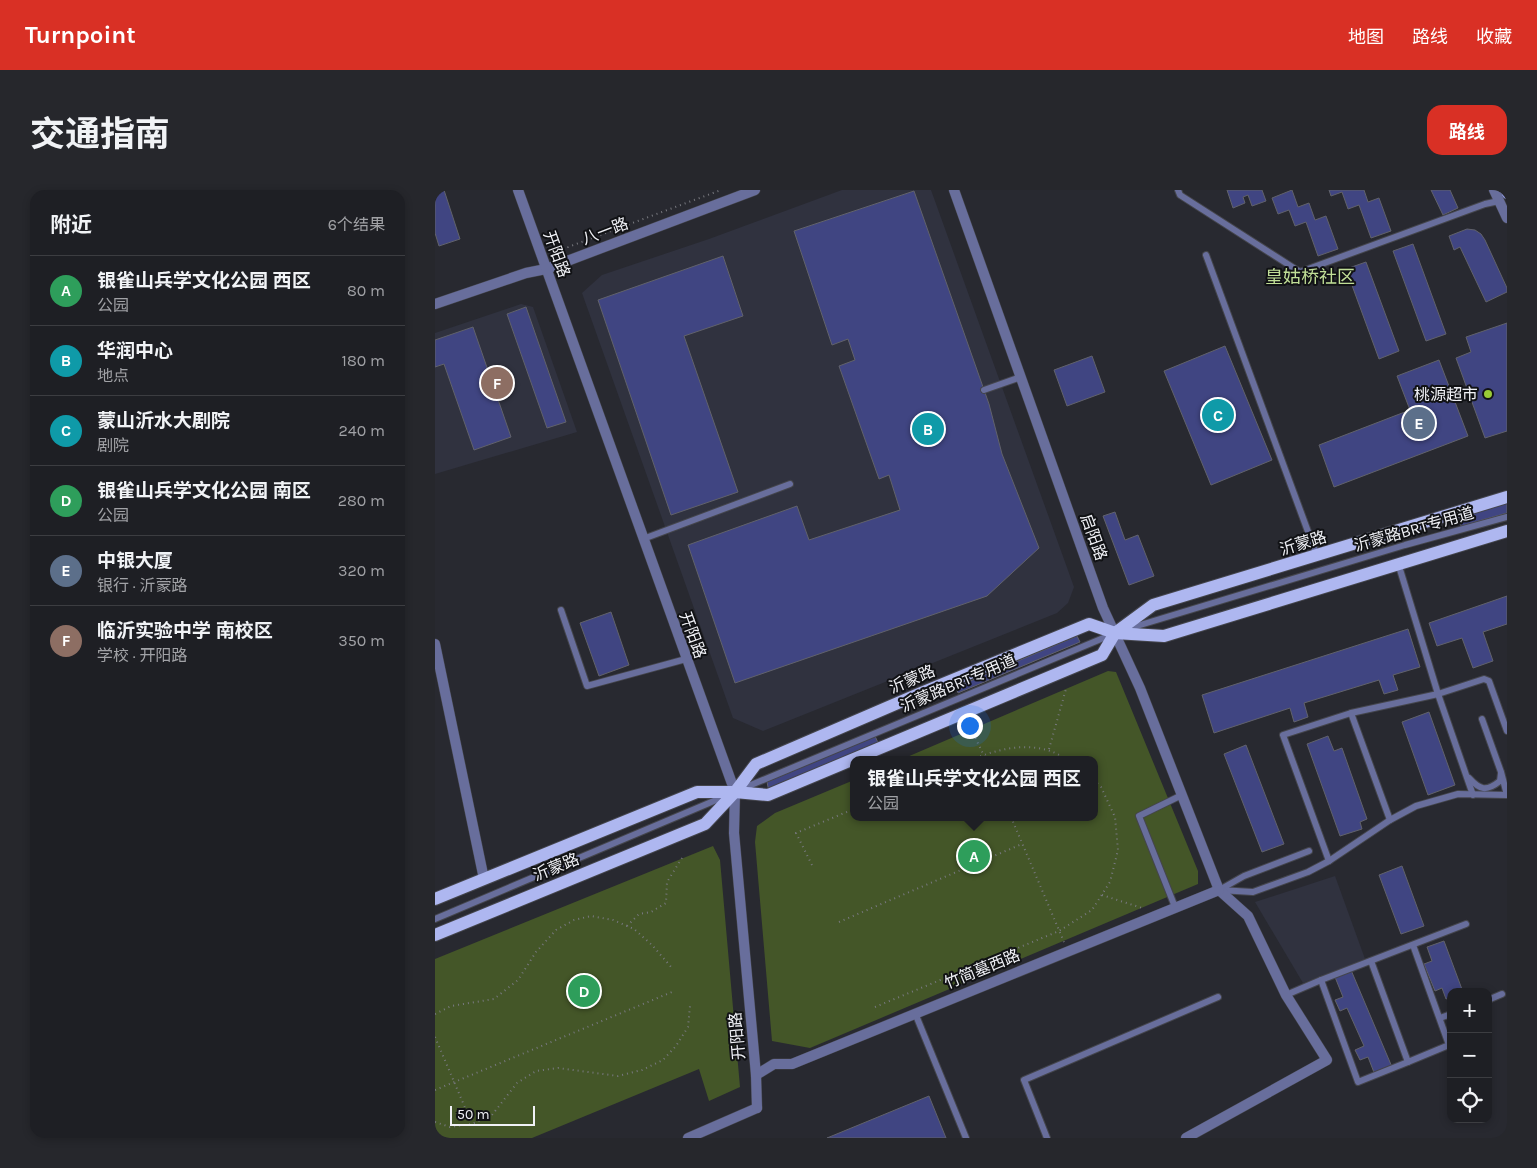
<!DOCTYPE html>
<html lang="zh">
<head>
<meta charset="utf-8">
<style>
  body { margin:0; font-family:Karla,"Noto Sans SC",sans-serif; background:#26272c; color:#f1f3f6 }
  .controls { position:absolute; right:15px; bottom:15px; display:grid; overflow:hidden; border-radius:10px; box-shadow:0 2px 8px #0003 }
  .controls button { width:45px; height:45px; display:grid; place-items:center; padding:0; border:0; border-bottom:1px solid #3c3d41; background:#1e1f24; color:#f1f3f6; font:25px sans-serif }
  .scale { position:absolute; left:15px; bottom:12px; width:85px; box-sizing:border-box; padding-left:5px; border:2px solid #f0f1f6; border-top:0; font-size:14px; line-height:18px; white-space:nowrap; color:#f0f1f6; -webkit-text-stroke:4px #111215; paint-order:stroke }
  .you { position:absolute; left:534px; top:535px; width:18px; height:18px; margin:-12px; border:4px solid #fff; border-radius:50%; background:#1a73e8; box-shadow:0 0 0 8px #1a73e833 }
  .badge { display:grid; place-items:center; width:32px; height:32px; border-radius:50%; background:#d93025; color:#fff; font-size:16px; font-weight:700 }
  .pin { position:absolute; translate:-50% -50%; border:2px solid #fff; box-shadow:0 1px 5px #0006 }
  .popup { position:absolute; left:415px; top:566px; width:248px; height:65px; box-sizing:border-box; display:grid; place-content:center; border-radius:10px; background:#1e1f24; filter:drop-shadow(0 1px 4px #0005); font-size:16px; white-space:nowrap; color:#a1a2a6 }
  .popup b { font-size:19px; color:#f1f3f6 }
  .popup::after { content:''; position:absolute; left:50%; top:100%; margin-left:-10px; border:10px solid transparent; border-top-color:#1e1f24 }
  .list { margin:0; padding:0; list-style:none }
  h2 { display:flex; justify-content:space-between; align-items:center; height:65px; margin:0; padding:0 20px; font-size:21px }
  h2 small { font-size:16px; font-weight:400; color:#a1a2a6 }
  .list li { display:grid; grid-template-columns:32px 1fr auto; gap:15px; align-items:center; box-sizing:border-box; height:70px; padding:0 20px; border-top:1px solid #3c3d41 }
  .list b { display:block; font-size:19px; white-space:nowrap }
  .list p { margin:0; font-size:16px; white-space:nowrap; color:#a1a2a6 }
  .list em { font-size:16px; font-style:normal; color:#a1a2a6 }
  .icon { flex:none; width:28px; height:28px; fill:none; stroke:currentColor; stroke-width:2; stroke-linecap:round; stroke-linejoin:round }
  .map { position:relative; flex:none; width:1072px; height:948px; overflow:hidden; border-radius:15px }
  header { display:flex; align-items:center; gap:30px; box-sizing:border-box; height:70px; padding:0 25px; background:#d93025; color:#fff }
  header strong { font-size:24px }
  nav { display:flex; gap:28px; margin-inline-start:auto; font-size:18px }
  .intro { display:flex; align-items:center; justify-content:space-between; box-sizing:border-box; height:120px; padding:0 30px }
  h1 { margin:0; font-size:35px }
  .button { padding:12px 22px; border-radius:15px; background:#d93025; color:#fff; font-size:18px; font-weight:700 }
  main { display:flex; gap:30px; padding:0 30px }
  aside { flex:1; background:#1e1f24; border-radius:15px; box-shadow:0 2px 8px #0003 }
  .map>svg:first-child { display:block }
  .built { fill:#30323f }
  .green { fill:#445628 }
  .building { fill:#404582; stroke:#61626b }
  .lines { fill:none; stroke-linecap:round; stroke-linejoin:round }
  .service-casing { stroke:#44454c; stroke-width:8 }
  .minor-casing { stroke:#44454c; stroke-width:11 }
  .tertiary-casing { stroke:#44454c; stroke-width:11 }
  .secondary-casing { stroke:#44454c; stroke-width:11 }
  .primary-casing { stroke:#44454c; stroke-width:14 }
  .path { stroke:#78797f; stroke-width:2; stroke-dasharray:1 4; stroke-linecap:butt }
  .service { stroke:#686e9c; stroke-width:6 }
  .minor { stroke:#686e9c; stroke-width:10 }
  .tertiary { stroke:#686e9c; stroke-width:10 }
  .secondary { stroke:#8b95de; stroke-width:10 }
  .primary { stroke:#aeb7f0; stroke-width:12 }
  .poi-dot { fill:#99cb36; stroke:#111215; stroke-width:2 }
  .labels { text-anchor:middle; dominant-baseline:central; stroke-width:4; stroke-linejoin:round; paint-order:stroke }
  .street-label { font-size:16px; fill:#f0f1f6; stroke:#111215 }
  .poi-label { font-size:16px; fill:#f0f1f6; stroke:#111215; text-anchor:end }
  .neighbourhood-label { font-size:18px; fill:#c1df97; stroke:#111215 }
</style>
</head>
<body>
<header>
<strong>Turnpoint</strong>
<nav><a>地图</a><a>路线</a><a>收藏</a></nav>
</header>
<div class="intro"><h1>交通指南</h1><a class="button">路线</a></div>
<main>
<aside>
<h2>附近<small>6个结果</small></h2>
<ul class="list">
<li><span class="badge" style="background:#2e9e5b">A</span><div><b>银雀山兵学文化公园 西区</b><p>公园</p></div><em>80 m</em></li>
<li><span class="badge" style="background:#0f9aa8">B</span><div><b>华润中心</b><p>地点</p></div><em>180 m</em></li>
<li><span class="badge" style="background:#0f9aa8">C</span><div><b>蒙山沂水大剧院</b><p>剧院</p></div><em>240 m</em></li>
<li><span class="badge" style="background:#2e9e5b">D</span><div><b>银雀山兵学文化公园 南区</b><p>公园</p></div><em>280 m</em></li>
<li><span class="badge" style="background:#5c6f8a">E</span><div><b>中银大厦</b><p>银行 · 沂蒙路</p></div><em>320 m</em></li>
<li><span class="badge" style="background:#8d6e63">F</span><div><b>临沂实验中学 南校区</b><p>学校 · 开阳路</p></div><em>350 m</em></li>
</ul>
</aside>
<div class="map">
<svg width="1072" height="948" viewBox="0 0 1072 948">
  <rect width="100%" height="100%" fill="#282930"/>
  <!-- built -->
  <g class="built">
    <polygon points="407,0 496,0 639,397 633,413 622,423 328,541 298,528 147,103 167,85 274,49"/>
    <polygon points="86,114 98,117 142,242 0,284 0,143"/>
    <polygon points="900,686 930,769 868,793 820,712"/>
  </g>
  <!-- green -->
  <g class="green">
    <polygon points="673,481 681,482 763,681 763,694 375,858 337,851 320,652 322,636 340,623 419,590 419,627 659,627 659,570 465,570"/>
    <polygon points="278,656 285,670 305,897 274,911 264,879 97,948 0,948 0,769"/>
  </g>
  <!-- building -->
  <g class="building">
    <polygon points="0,0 9,0 25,49 4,56 0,43"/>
    <polygon points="792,0 827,0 831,11 817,16 813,5 808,7 810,13 798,18"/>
    <polygon points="857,0 863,17 874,13 880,30 891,26 903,59 883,66 871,32 860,36 854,20 843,24 837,8"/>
    <polygon points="894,0 929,0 933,12 944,8 956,41 936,48 924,15 913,19 907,2 896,6"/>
    <polygon points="996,0 1015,0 1023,18 1008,25"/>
    <polygon points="479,1 554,214 567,264 604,358 552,406 300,493 253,355 362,316 374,350 465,320 454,285 444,289 404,176 420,170 413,149 397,155 359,41"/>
    <polygon points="1032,39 1040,40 1046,44 1050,50 1072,98 1072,102 1051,112 1025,57 1019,60 1014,46"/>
    <polygon points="978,54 1011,144 991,151 958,61"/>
    <polygon points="288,66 308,126 249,146 303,302 236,325 163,110"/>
    <polygon points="931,72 964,161 944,169 911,79"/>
    <polygon points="91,117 131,232 112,238 72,124"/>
    <polygon points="1072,133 1072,241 1050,248 1021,168 1036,162 1031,147"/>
    <polygon points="38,137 76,247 39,260 9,174 0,177 0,150"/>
    <polygon points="790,156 837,270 776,295 729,181"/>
    <polygon points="657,166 670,202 632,216 619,180"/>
    <polygon points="1004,170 1033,246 899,297 884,255 975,220 962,186"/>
    <polygon points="1072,313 1072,323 1026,336 1024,327"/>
    <polygon points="680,322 690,350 703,345 719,386 694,395 668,326"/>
    <polygon points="1072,406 1072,434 1048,442 1058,471 1038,478 1027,448 1002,456 994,433"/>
    <polygon points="176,422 194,475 164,486 145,433"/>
    <polygon points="973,439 985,477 958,485 963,500 949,504 944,490 869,513 873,527 859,532 855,518 779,543 767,505"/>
    <polygon points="642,446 645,452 523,503 521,497"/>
    <polygon points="994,522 1020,595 993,605 967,532"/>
    <polygon points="440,546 444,555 335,601 333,597 332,592"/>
    <polygon points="893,546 899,561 907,558 932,629 925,632 927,639 905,646 872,554"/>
    <polygon points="811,555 849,654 827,662 789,564"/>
    <polygon points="967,676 989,736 966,744 944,685"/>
    <polygon points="1009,751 1028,802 1016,802 1016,807 1011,809 1007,798 1000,801 989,774 997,771 992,757"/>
    <polygon points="916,780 957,877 940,885 933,867 925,870 920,860 929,856 912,818 905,821 900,810 908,807 900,787"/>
    <polygon points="494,906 511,948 392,948"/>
  </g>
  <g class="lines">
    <!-- service casing -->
    <g class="service-casing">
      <g id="service">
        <polyline points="743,0 745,5 865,82 1050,14 1064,11"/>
        <polyline points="771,65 882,366"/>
        <polyline points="549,200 586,187"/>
        <polyline points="208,349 355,294"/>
        <polyline points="963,373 1003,504 1038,605"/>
        <polyline points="126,420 152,496 251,469"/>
        <polyline points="692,439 970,355 1072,327"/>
        <polyline points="916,523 955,630"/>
        <path d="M 1034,588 C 1045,600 1051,602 1065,591 L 1066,583"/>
        <polyline points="304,600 678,444"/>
        <polyline points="894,671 848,545 916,523 1003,504 1049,489 1054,491 1072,541"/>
        <polyline points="786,699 809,686 874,661"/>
        <polyline points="784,700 818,702 873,682 894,671 955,630 981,616 1023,604 1072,605 1066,582 1047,529"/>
        <polyline points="740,717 704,626 747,605"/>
        <polyline points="0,729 293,605"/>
        <polyline points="936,771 973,872 1014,855 978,755"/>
        <polyline points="851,805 886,790"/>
        <polyline points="1053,810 1067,804"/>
        <polyline points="480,823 531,948"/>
        <polyline points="1005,828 1016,824"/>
        <polyline points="973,872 923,892 886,790 1031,734"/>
        <polyline points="612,948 589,890 783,807"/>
      </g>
    </g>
    <!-- minor casing -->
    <g class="minor-casing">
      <g id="minor">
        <polyline points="519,0 668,418 705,498 784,700 813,726 851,805 892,870 751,948"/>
        <polyline points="1059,0 1072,28"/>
        <polyline points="0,114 91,83 111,79 320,0"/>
        <polyline points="0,454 49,689"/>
        <polyline points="321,885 339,874 357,874 784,700"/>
        <polyline points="253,948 322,918"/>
      </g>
    </g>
    <!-- tertiary casing -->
    <g class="tertiary-casing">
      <polyline id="tertiary" points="83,0 300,602 299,643 321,885 322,918"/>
    </g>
    <!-- secondary casing -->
    <g class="secondary-casing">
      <polyline id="secondary" points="1070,0 1072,4"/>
    </g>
    <!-- primary casing -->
    <g class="primary-casing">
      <g id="primary">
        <polyline points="0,709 262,602 300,602 333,605 667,465 680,443 718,415 1072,307"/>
        <polyline points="0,745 270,634 300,602 321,574 486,503 654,434 680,443 729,446 1072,341"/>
      </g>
    </g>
    <!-- path -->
    <g class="path">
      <polyline points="112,46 119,55 133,57 286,0"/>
      <polyline points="536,539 551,570"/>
      <polyline points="614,559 631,499"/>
      <path d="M 536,570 C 560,560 586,553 612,560 C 620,562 627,567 634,570"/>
      <polyline points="576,627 629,752"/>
      <polyline points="377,675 361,643 419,619"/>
      <polyline points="667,705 707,718"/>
      <polyline points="404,732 587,654"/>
      <polyline points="192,736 204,724 216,722 231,713 232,692 247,668"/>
      <polyline points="440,817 624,741 657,720 675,692 683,660 680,627 666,597 659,590"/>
      <polyline points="0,824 16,816 59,809 83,790 101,762 121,740 139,730 156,726 178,730 199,739 217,755 237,778"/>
      <polyline points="0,847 37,934"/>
      <polyline points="0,900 237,802"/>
      <polyline points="0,932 15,937 37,934 57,925 82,893 101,881 123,878 183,886 207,880 228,870 241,856 253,837 255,816"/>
    </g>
    <!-- service -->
    <use href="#service" class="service"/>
    <!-- minor -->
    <use href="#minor" class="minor"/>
    <!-- tertiary -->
    <use href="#tertiary" class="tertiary"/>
    <!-- secondary -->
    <use href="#secondary" class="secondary"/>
    <!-- primary -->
    <use href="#primary" class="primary"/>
  </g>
  <!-- markers -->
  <circle class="poi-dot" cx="1053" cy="204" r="5"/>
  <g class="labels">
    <!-- street labels -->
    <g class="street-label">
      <text transform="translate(170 41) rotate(-21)">八一路</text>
      <text transform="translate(122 64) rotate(70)">开阳路</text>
      <text transform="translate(979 339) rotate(-16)">沂蒙路BRT专用道</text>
      <text transform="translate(659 347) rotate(70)">启阳路</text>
      <text transform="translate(868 353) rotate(-17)">沂蒙路</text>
      <text transform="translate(258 445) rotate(70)">开阳路</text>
      <text transform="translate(477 489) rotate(-23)">沂蒙路</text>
      <text transform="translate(523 493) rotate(-23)">沂蒙路BRT专用道</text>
      <text transform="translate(121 677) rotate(-22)">沂蒙路</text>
      <text transform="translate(547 779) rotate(-22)">竹简墓西路</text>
      <text transform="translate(302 846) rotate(-95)">开阳路</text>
    </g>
    <!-- poi labels -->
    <g class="poi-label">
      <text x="1043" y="204">桃源超市</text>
    </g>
    <!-- neighbourhood labels -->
    <g class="neighbourhood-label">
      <text x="875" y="87">皇姑桥社区</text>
    </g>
  </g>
</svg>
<div class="controls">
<button>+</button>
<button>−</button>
<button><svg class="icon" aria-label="locate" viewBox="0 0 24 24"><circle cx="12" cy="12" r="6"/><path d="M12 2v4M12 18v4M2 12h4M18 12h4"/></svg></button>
</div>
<div class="scale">50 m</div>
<div class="you"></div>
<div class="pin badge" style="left:539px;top:666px;background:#2e9e5b">A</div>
<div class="popup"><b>银雀山兵学文化公园 西区</b>公园</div>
<div class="pin badge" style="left:493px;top:239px;background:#0f9aa8">B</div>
<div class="pin badge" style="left:783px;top:225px;background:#0f9aa8">C</div>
<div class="pin badge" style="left:149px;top:801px;background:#2e9e5b">D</div>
<div class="pin badge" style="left:984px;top:233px;background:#5c6f8a">E</div>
<div class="pin badge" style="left:62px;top:193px;background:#8d6e63">F</div>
</div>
</main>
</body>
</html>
